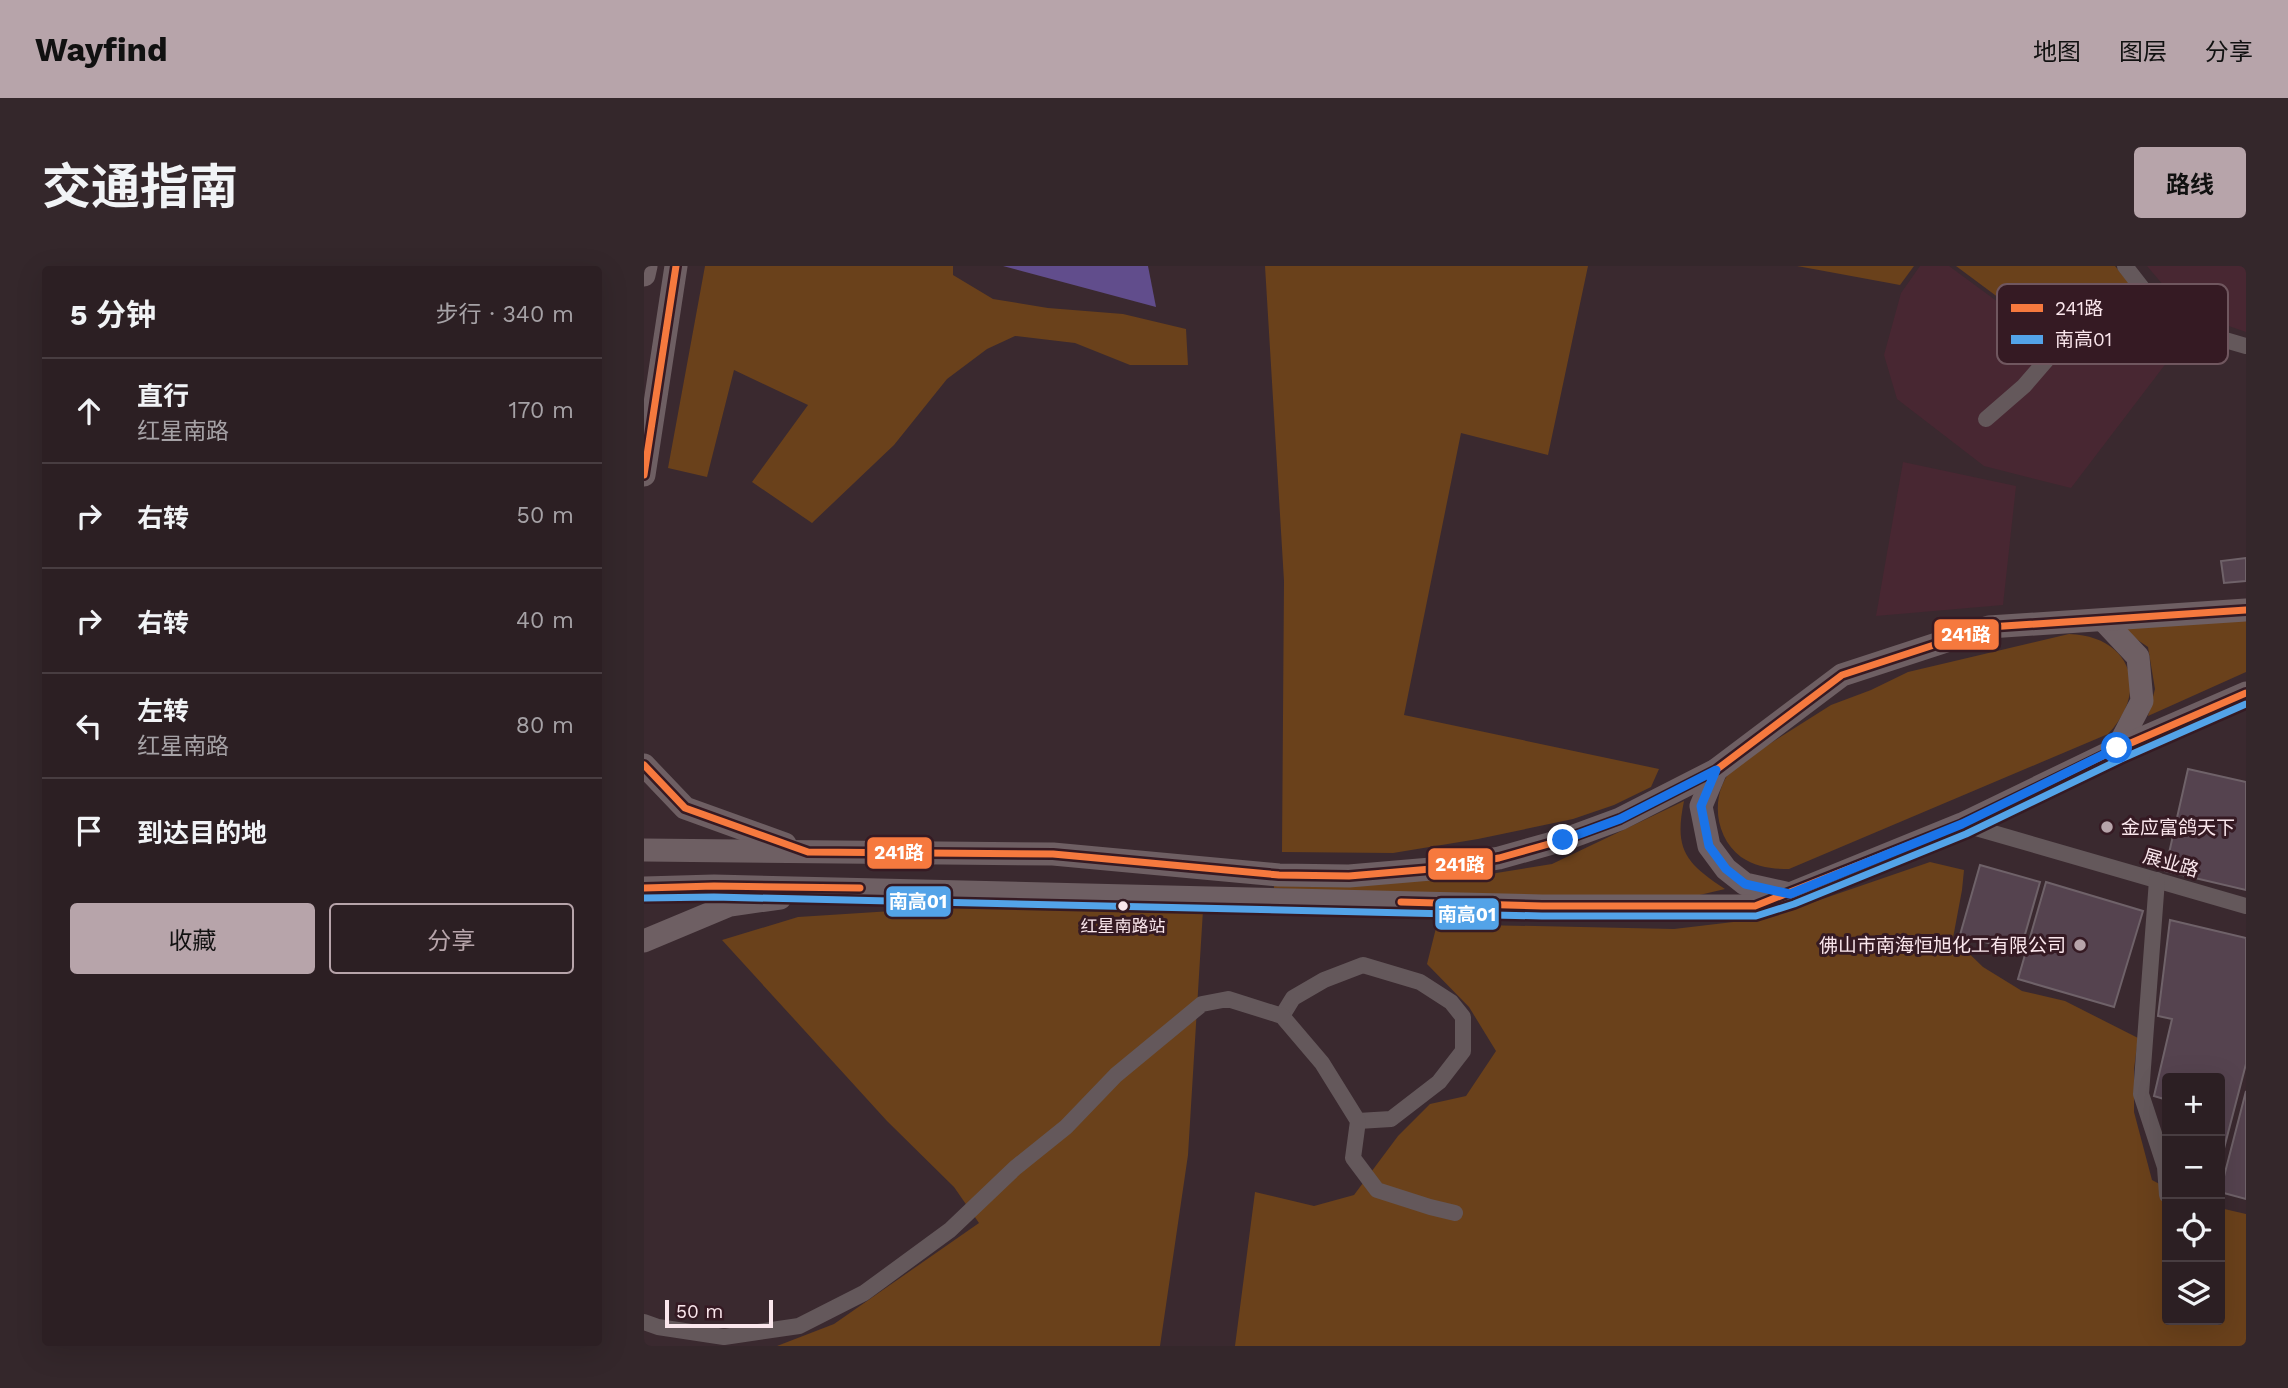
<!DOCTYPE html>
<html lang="zh">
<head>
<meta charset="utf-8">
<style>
  body { margin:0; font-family:"Work Sans","Noto Sans SC",sans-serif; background:#34272b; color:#f1f3f6 }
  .controls { position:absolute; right:21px; bottom:21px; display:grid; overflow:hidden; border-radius:7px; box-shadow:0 7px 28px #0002 }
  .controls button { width:63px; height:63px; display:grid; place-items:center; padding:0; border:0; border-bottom:2px solid #483d41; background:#2c1f23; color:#f1f3f6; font:35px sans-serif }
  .scale { position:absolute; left:21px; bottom:18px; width:108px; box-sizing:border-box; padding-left:7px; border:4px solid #fae6ec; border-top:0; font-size:19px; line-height:24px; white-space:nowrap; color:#fae6ec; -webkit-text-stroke:5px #351a23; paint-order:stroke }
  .stop { position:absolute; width:21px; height:21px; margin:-16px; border:5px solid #1a73e8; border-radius:50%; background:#fff }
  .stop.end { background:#1a73e8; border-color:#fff; box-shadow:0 2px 7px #0008 }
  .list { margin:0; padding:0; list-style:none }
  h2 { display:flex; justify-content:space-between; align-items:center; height:91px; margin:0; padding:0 28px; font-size:30px }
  h2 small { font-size:23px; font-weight:400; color:#a6a2a6 }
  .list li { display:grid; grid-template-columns:46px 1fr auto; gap:21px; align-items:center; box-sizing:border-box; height:105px; padding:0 28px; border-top:2px solid #483d41 }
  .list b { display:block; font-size:26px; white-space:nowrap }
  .list p { margin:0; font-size:23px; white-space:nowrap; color:#a6a2a6 }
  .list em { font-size:23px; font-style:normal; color:#a6a2a6 }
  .actions { display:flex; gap:14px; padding:21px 28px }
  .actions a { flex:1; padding:16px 0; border:2px solid #b7a4aa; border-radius:7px; text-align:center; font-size:24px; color:#b7a4aa }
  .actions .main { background:#b7a4aa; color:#111 }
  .icon { flex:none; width:38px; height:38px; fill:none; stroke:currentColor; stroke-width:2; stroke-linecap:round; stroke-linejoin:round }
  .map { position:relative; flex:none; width:1602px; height:1080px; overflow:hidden; border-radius:7px }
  header { display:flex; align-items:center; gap:42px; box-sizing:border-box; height:98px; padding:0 35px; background:#b7a4aa; color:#111 }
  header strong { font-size:33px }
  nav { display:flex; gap:38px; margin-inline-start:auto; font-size:24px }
  .intro { display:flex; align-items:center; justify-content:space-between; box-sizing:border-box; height:168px; padding:0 42px }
  h1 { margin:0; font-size:49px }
  .button { padding:18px 32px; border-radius:7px; background:#b7a4aa; color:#111; font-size:24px; font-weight:700 }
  main { display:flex; gap:42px; padding:0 42px }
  aside { flex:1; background:#2c1f23; border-radius:7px; box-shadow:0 7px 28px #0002 }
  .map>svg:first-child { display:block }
  .built { fill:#482732 }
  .green { fill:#6a411b }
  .water { fill:#614d8c }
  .building { fill:#55434f; stroke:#6f6269; stroke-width:2 }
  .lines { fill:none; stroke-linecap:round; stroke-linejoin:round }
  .street { stroke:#64585b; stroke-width:16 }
  .secondary { stroke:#6e5f63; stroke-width:23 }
  .bus-1-casing { stroke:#351a23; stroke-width:12 }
  .bus-2-casing { stroke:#351a23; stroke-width:12 }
  .bus-1 { stroke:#f6793e; stroke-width:7 }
  .bus-2 { stroke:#53a3e8; stroke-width:7 }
  .route { stroke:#1a73e8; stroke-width:9 }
  .poi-dot { fill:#b7a4aa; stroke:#351a23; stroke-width:2.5 }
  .bus-dot { fill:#fae6ec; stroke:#351a23; stroke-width:2.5 }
  .labels { text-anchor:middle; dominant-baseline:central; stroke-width:6; stroke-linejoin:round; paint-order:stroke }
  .bus-label { font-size:17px; fill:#fae6ec; stroke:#351a23 }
  .poi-label { font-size:19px; fill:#fae6ec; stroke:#351a23; text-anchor:start }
  .street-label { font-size:19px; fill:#fae6ec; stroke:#351a23 }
  .key { fill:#351a23; stroke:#70575f; stroke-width:2 }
  .key-label { font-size:19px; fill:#fae6ec }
  .line-badge { stroke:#351a23; stroke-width:2.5 }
  .badge-label { font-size:19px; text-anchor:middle; font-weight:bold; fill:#fff }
</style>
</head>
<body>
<header>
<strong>Wayfind</strong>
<nav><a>地图</a><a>图层</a><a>分享</a></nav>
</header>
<div class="intro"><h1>交通指南</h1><a class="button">路线</a></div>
<main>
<aside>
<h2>5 分钟<small>步行 · 340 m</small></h2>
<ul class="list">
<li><svg class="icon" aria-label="ahead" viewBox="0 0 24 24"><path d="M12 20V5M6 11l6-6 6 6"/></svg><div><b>直行</b><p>红星南路</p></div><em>170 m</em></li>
<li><svg class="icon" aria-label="right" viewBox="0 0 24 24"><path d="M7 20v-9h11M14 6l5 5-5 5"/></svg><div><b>右转</b></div><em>50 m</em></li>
<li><svg class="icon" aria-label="right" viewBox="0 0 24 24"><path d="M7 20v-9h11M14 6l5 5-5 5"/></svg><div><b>右转</b></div><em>40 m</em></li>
<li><svg class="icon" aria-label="left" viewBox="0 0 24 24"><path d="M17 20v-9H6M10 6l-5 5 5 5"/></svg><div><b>左转</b><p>红星南路</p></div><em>80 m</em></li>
<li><svg class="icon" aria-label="arrive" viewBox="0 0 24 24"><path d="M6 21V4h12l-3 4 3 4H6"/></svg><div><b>到达目的地</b></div></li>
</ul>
<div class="actions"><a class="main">收藏</a><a>分享</a></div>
</aside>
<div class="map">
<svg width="1602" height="1080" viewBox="0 0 1602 1080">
  <rect width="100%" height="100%" fill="#3a292f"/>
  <!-- built -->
  <g class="built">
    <polygon points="1276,0 1305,0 1407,75 1440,43 1468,32 1536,79 1427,222 1340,200 1253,133 1240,89 1257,27"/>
    <polygon points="1503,0 1602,0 1602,66 1553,49 1531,33"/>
    <polygon points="1259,196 1372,220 1359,339 1232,350"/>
  </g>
  <!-- green -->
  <g class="green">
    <polygon points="61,0 309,0 309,9 349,33 404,42 479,48 542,63 544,99 486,99 431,77 371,70 343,83 303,113 250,179 168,257 108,216 164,139 90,104 63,211 24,202"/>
    <polygon points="621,0 944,0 904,189 817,167 760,449 1015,503 1007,521 970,539 929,553 834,573 749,587 638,586 640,315"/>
    <polygon points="1153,0 1270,0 1256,19"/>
    <polygon points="1312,0 1471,0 1498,33 1466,27 1438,37 1406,70"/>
    <polygon points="1602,354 1602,406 1504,450 1511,423 1504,381 1476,362"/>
    <path d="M 1425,368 C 1487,370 1506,424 1464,468 L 1145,603 C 1128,603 1112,601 1097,591 C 1068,569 1066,523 1092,499 L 1187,439 L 1227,424 L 1264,406 Z"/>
    <path d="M 1040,535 C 1030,583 1041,597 1081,623 L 1047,631 L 737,628 L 630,622 L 630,613 L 821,612 L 908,598 Z"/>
    <polygon points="1286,596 1320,604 1318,624 1309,672 1339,701 1378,725 1421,735 1494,772 1490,803 1490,846 1508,914 1523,922 1523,1054 1576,1054 1576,942 1602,948 1602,1080 591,1080 611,926 670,940 710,929 754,870 786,838 822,830 852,785 825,741 783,698 793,658 1030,663 1123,652"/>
    <polygon points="295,642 559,644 544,889 516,1080 133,1080 190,1058 335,957 310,921 243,855 78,674 154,651"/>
  </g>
  <!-- water -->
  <polygon class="water" points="359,0 504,0 512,41"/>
  <!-- building -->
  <g class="building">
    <polygon points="1602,292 1602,315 1580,317 1577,295"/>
    <polygon points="1544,503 1602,516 1602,624 1521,605"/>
    <polygon points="1336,599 1396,616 1376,686 1316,669"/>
    <polygon points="1402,616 1499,645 1470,741 1374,713"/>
    <polygon points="1526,654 1602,672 1602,798 1578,890 1576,889 1576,812 1523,812 1523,834 1510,830 1528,753 1514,750"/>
    <polygon points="1602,825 1602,933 1576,926"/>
  </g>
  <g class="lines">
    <!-- street -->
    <g class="street">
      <polyline points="1481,0 1512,40 1564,69 1602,80"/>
      <polyline points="1342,153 1380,120 1430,62 1449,49 1485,40 1512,40"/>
      <polyline points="1318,558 1602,640"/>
      <polyline points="1513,614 1497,828 1521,901 1523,929"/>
      <polyline points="638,750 649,732 680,714 719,699 776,716 807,736 819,751 819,785 795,816 747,853 714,855"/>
      <polyline points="0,1056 14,1061 80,1071 155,1060 220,1027 306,964 371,902 422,861 472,809 558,738 584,733 638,750 678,797 714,855 709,892 733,924 786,941 811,947"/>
    </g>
    <!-- secondary -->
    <g class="secondary">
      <polyline points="0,9 2,0"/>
      <polyline points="0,209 32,0"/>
      <polyline points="1460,355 1494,391 1498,435 1473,483"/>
      <polyline points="0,499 41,542 141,578"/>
      <polyline points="1072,504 1057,540 1065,580 1082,603 1101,618 1146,628"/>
      <polyline points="0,584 409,588 635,609 705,610 787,603 855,592 919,574 976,553 1072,504 1198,409 1345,361 1602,344"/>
      <polyline points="0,622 70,620 898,640 1111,640 1146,628 1318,558 1473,483 1602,427"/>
      <polyline points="0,675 86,639 136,632"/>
    </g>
    <!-- bus-1 casing -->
    <g class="bus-1-casing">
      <g id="bus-1">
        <polyline points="0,209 32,0"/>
        <polyline points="0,499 41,542 164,586 409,588 635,609 705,610 787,603 855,592 919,574 976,553 1072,504 1198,409 1345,361 1602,344"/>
        <polyline points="0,622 70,620 216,622"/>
        <polyline points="757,636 898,640 1111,640 1318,558 1473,483 1602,427"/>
      </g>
    </g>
    <!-- bus-2 casing -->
    <g class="bus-2-casing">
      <polyline id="bus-2" points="0,632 70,631 898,650 1112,650 1150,638 1322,568 1477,493 1602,438"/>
    </g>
    <!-- bus-1 -->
    <use href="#bus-1" class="bus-1"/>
    <!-- bus-2 -->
    <use href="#bus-2" class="bus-2"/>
  </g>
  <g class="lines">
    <!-- route -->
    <polyline class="route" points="919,574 976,553 1072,504 1057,540 1065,580 1082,603 1101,618 1146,628 1318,558 1473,482"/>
  </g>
  <!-- markers -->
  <g class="poi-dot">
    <circle cx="1463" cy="561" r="7"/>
    <circle cx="1436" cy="679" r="7"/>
  </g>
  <circle class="bus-dot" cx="479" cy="640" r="6"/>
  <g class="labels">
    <!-- bus labels -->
    <g class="bus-label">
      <text x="479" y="660">红星南路站</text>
    </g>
    <!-- poi labels -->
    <g class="poi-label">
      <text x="1477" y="561">金应富鸽天下</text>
      <text x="1422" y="679" text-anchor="end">佛山市南海恒旭化工有限公司</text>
    </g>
    <!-- street labels -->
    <g class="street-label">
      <text transform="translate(1527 597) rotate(16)">展业路</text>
    </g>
  </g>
  <!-- legend -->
  <rect x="1353" y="18" width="231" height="80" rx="10" class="key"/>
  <rect x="1367" y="38" width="32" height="8" fill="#f6793e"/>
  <rect x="1367" y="69" width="32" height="9" fill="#53a3e8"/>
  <g class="key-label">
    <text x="1411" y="49">241路</text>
    <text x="1411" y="80">南高01</text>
  </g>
  <g class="line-badge">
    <rect x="1289" y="352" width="67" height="33" rx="7" fill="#f6793e"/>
    <rect x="222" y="570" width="67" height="34" rx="7" fill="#f6793e"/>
    <rect x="783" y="581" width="67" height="34" rx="7" fill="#f6793e"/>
    <rect x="241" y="619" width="67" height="33" rx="7" fill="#53a3e8"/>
    <rect x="790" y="631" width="66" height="34" rx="7" fill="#53a3e8"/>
  </g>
  <g class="badge-label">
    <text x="1322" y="375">241路</text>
    <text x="255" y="593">241路</text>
    <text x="816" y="605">241路</text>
    <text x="274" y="642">南高01</text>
    <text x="823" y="655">南高01</text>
  </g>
</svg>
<div class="controls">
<button>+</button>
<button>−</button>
<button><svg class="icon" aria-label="locate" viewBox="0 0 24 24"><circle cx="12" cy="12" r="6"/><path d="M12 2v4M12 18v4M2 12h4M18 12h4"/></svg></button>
<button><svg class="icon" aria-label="layers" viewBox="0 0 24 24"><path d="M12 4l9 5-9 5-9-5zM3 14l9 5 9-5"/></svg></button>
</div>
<div class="scale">50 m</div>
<div class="stop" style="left:1473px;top:482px"></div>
<div class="stop end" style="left:919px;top:574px"></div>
</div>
</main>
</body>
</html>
